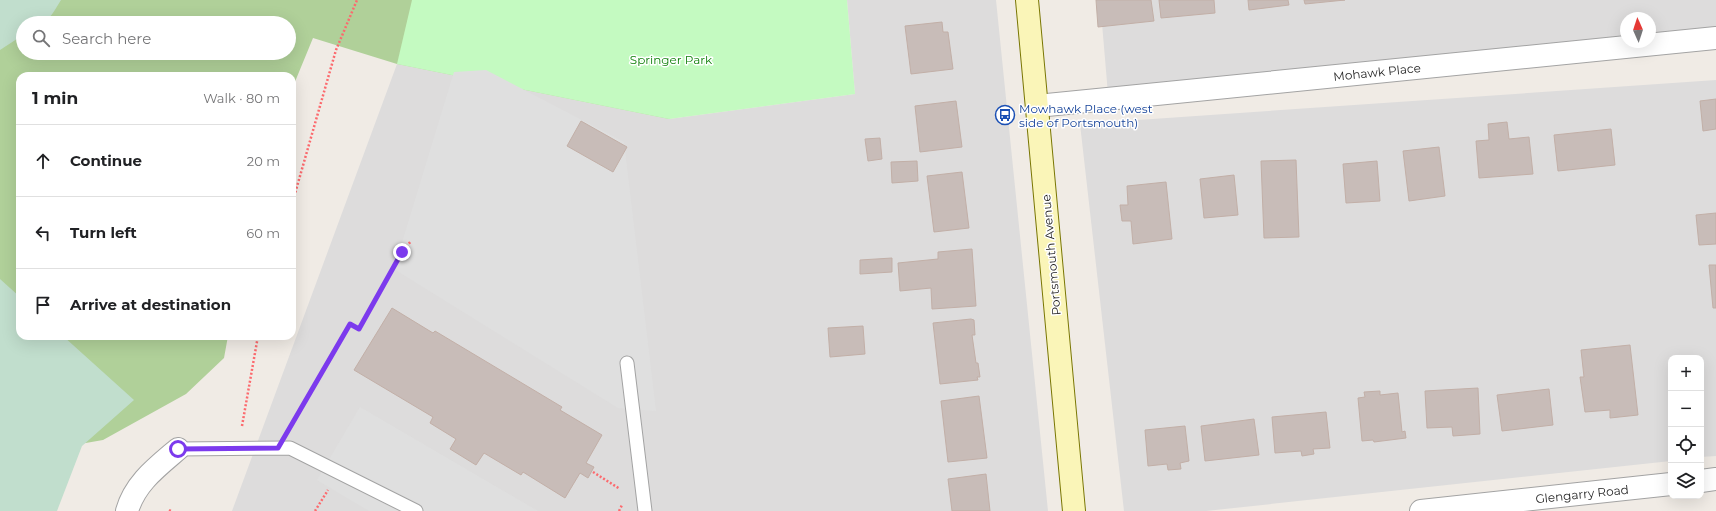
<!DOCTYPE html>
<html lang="en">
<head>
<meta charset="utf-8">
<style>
  body { margin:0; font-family:Montserrat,sans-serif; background:#f6f6f6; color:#202124 }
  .controls { position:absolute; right:12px; bottom:12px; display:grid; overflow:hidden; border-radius:8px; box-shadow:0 4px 16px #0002 }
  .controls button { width:36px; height:36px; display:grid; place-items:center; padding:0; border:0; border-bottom:1px solid #e0e0e0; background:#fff; color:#202124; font:20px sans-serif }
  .compass { position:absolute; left:1620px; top:12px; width:36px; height:36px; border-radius:50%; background:#fff; box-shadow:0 4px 16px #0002; rotate:357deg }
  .stop { position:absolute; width:12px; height:12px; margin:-9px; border:3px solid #7c3aed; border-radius:50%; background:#fff }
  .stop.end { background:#7c3aed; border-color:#fff; box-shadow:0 1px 4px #0008 }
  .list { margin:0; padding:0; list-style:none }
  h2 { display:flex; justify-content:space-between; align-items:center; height:52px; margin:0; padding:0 16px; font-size:17px }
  h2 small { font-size:13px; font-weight:400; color:#757577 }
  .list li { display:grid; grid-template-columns:26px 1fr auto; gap:12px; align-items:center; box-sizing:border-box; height:72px; padding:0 16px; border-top:1px solid #e0e0e0 }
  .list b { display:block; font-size:15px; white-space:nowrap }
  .list em { font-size:13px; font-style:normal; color:#757577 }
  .icon { flex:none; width:22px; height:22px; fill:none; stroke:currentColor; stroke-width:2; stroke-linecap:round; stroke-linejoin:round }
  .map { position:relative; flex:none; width:1716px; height:511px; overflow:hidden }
  .search { position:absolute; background:#fff; box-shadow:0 4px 16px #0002; left:16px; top:16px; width:280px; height:44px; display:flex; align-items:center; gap:10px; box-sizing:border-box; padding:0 14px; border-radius:22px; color:#757577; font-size:15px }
  .panel { position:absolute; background:#fff; box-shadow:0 4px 16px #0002; left:16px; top:72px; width:280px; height:268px; border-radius:12px }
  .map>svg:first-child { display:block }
  .residential { fill:#dddcdc; fill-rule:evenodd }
  .forest { fill:#b0d099; fill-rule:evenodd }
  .wetland { fill:#c1decd }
  .park { fill:#c4fac1 }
  .parking { fill:#dfdfdf }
  .building { fill:#c8bcb8; stroke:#c2afa7 }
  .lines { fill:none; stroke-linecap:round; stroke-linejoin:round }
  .service-casing { stroke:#a3a3a3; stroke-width:15 }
  .minor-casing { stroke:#a3a3a3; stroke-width:24 }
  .secondary-casing { stroke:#797603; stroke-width:24 }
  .path { stroke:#fc6a6e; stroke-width:2.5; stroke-dasharray:2 2; stroke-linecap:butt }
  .service { stroke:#fff; stroke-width:13 }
  .minor { stroke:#fff; stroke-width:22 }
  .secondary { stroke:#faf5b8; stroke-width:22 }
  .route { stroke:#7c3aed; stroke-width:5 }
  .labels { text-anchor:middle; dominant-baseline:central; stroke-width:3; stroke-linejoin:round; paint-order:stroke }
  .park-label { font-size:12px; fill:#0f800a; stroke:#fff }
  .street-label { font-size:12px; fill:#1f1f1f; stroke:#fff }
  .transit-label { font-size:12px; fill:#164399; stroke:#fff; text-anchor:start }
</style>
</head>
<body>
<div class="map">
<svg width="1716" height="511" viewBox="0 0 1716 511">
  <rect width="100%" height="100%" fill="#f0ebe5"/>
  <!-- residential -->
  <g class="residential">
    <polygon points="847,0 996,0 1048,511 232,511 397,64 669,119 855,94"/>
    <path d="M 1100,0 L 1716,0 L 1716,41 L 1108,94 ZM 1626,18 L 1650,18 L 1650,42 L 1626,42 Z"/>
    <polygon points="1716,80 1716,456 1701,457 1701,358 1671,358 1671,461 1206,511 1124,511 1080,124"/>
  </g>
  <!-- forest -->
  <path class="forest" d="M 0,0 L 845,0 L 669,119 L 397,64 L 313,38 L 292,89 L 292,76 L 20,76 L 20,336 L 228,336 L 224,358 L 186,394 L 103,440 L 57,448 L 0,337 ZM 23,23 L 289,23 L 289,53 L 23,53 Z"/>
  <!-- wetland -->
  <g class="wetland">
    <path d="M 0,0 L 61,0 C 48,21 49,23 23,23 L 23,35 L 0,50 Z"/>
    <polygon points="0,279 20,297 20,336 63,336 134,400 82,446 57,511 0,511"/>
  </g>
  <!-- park -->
  <polygon class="park" points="412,0 847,0 855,94 669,119 397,64"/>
  <!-- parking -->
  <g class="parking">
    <polygon points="486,70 624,142 656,411 618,408 394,269 454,72"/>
    <polygon points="360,407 538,511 369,511 317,480"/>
  </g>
  <!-- building -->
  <g class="building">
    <polygon points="1096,0 1151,0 1154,21 1098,27"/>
    <polygon points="1159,0 1214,0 1215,13 1161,18"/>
    <polygon points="1248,0 1288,0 1289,5 1249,10"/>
    <polygon points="1304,0 1345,0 1305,4"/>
    <polygon points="942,22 943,32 948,32 953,69 911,74 905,26"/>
    <polygon points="1716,99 1716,129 1703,131 1700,101"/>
    <polygon points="956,101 962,147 920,152 915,106"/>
    <polygon points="581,121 627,147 613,172 567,146"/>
    <polygon points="1507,122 1509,139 1529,137 1533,174 1479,178 1476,141 1489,140 1488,124"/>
    <polygon points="1611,129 1615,165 1558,171 1554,135"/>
    <polygon points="880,138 882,159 868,161 865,139"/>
    <polygon points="1439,147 1445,196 1409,201 1403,151"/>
    <polygon points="1296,160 1299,237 1264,238 1261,161"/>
    <polygon points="917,161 918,181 892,183 891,162"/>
    <polygon points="1377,161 1380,201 1346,203 1343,164"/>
    <polygon points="962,172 969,228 934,232 927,176"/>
    <polygon points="1234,175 1238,215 1204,218 1200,179"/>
    <polygon points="1166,182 1172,239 1133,244 1131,221 1122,221 1120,205 1128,205 1127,186"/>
    <polygon points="1716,213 1716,244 1699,245 1696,215"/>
    <polygon points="972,249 976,306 932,309 931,288 900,291 898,263 938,259 938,252"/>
    <polygon points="892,258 892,272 860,274 860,260"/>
    <polygon points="1709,265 1716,265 1716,308 1713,308"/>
    <polygon points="392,308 433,333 435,331 562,407 560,410 602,435 586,463 594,467 588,478 580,473 565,498 523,472 521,475 484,453 476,465 450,449 456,439 430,423 433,417 354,370"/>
    <polygon points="971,319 974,320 975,335 972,335 976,363 978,363 980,377 977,377 978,380 940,384 933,323"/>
    <polygon points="863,326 865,354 830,357 828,328"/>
    <polygon points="1630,345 1638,415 1610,418 1610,410 1585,412 1580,377 1584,377 1581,350"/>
    <polygon points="1478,388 1480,434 1453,436 1452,427 1427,428 1425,391"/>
    <polygon points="1549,389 1553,425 1502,431 1497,395"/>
    <polygon points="1380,391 1380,395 1398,393 1402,432 1405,431 1406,438 1374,442 1373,440 1362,441 1358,398 1365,397 1364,392"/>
    <polygon points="979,396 987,458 948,462 941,401"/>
    <polygon points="1326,412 1330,448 1313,449 1314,454 1302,456 1301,451 1275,453 1272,417"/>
    <polygon points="1254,419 1259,455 1205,461 1201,426"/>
    <polygon points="1185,426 1189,461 1180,463 1181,469 1168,470 1167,464 1148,466 1145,430"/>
    <polygon points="986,474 990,511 952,511 948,479"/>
  </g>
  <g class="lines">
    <!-- service casing -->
    <g class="service-casing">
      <g id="service">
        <polyline points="627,363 645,511"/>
        <polyline points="178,449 290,448 416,511"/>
      </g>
    </g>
    <!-- minor casing -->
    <g class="minor-casing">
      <g id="minor">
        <polyline points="1037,106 1716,38"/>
        <polyline points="1701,481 1716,479"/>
        <path d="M 127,511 C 135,483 157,467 178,449"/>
        <polyline points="1421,511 1671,484"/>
      </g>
    </g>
    <!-- secondary casing -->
    <g class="secondary-casing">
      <polyline id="secondary" points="1027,0 1074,511"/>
    </g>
    <!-- path -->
    <g class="path">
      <polyline points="292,204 336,50 357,0"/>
      <polyline points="242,426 258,336"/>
      <polyline points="291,427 350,324 359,329 402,252 411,241"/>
      <polyline points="593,472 620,489"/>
      <polyline points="169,510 171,511"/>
      <polyline points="315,511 328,490"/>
      <polyline points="619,511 622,505"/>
    </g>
    <!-- service -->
    <use href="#service" class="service"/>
    <!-- minor -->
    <use href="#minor" class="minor"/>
    <!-- secondary -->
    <use href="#secondary" class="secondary"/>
  </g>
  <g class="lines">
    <!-- route -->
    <polyline class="route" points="178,449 278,448 350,324 359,329 402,252"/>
  </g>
  <!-- icons -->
  <defs>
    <g id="bus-ring" transform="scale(1)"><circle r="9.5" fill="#fff" stroke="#1a4fb4" stroke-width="1.5"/><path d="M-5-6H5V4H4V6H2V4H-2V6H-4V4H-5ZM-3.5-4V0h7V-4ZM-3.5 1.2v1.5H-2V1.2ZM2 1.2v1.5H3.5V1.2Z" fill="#1a4fb4"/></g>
  </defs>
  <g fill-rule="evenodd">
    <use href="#bus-ring" x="1005" y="115"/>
  </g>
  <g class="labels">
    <!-- park labels -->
    <g class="park-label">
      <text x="671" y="59">Springer Park</text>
    </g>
    <!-- street labels -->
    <g class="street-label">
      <text transform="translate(1377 72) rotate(-6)">Mohawk Place</text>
      <text transform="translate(1051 255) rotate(-95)">Portsmouth Avenue</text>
      <text transform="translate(1582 494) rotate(-6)">Glengarry Road</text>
    </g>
    <!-- transit labels -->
    <g class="transit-label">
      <text x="1019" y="108">Mowhawk Place (west<tspan x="1019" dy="14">side of Portsmouth)</tspan></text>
    </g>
  </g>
</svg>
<div class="controls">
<button>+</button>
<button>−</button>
<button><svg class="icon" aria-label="locate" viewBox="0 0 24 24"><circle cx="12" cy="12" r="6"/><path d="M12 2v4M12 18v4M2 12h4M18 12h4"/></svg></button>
<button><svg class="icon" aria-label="layers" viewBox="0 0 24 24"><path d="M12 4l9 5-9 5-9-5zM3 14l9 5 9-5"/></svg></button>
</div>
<svg class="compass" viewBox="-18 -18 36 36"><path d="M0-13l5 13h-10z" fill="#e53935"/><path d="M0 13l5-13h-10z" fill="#757577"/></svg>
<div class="stop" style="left:178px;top:449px"></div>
<div class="stop end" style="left:402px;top:252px"></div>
<div class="search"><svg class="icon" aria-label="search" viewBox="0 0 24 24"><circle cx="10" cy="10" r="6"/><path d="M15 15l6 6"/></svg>Search here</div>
<section class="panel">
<h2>1 min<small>Walk · 80 m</small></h2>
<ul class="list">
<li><svg class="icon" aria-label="ahead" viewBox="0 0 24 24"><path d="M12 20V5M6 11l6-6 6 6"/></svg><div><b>Continue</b></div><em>20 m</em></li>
<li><svg class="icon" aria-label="left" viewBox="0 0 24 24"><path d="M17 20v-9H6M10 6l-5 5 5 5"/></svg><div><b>Turn left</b></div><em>60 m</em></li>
<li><svg class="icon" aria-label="arrive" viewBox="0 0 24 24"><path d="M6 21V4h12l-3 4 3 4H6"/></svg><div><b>Arrive at destination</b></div></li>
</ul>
</section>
</div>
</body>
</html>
